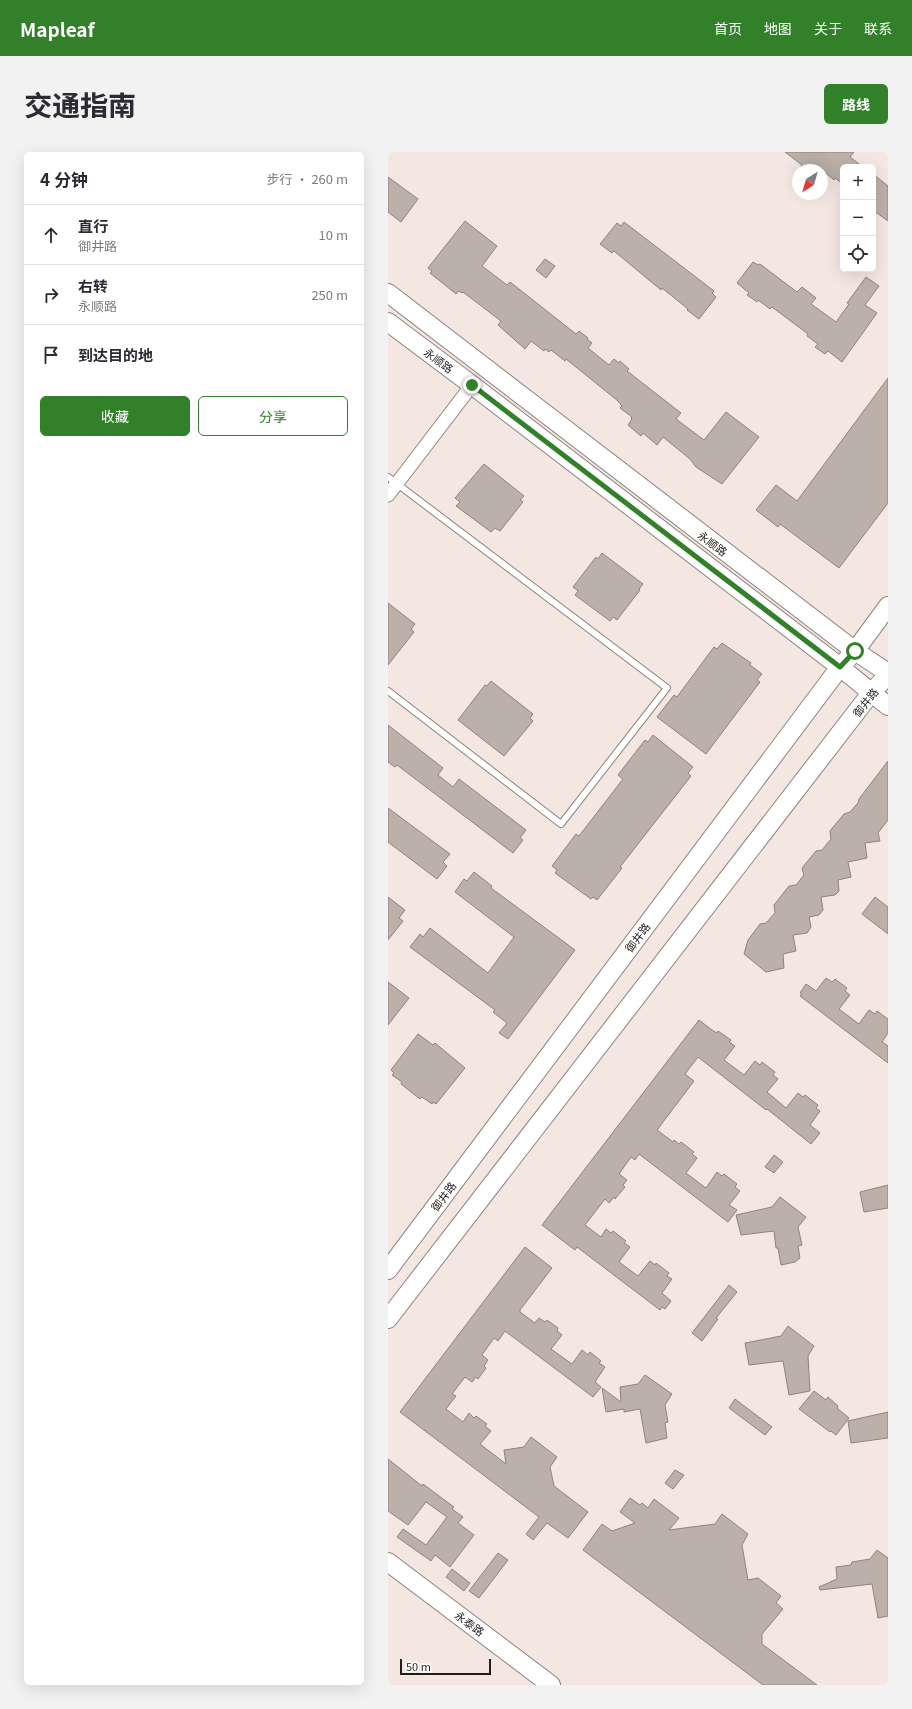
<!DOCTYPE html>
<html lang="zh">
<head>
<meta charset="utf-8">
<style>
  body { margin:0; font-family:Georgia,"Noto Sans SC",serif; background:#f2f2f3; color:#2b2b33 }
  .controls { position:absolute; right:12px; top:12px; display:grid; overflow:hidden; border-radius:6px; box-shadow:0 4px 16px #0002 }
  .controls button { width:36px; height:36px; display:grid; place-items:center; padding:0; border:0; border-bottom:1px solid #e1e1e2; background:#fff; color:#2b2b33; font:20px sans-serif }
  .compass { position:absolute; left:404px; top:12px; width:36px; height:36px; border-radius:50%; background:#fff; box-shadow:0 4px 16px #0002; rotate:217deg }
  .scale { position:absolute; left:12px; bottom:10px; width:91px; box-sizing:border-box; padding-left:4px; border:2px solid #221d1b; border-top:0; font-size:11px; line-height:14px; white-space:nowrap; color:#221d1b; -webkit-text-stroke:3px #fff; paint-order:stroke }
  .stop { position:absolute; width:12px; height:12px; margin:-9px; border:3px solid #328029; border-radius:50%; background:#fff }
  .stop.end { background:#328029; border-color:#fff; box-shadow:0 1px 4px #0008 }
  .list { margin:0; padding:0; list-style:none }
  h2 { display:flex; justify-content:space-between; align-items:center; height:52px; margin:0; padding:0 16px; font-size:17px }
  h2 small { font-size:13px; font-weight:400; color:#7c7c81 }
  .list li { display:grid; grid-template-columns:26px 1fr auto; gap:12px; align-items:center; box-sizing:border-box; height:60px; padding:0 16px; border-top:1px solid #e1e1e2 }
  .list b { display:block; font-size:15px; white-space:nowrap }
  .list p { margin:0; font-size:13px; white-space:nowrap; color:#7c7c81 }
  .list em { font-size:13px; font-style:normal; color:#7c7c81 }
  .actions { display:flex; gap:8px; padding:12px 16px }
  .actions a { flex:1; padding:9px 0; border:1px solid #328029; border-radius:6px; text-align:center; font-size:14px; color:#328029 }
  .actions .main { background:#328029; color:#fff }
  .icon { flex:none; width:22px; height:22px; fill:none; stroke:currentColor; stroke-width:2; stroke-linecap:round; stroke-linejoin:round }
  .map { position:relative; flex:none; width:500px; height:1533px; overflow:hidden; border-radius:6px }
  header { display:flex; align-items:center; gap:24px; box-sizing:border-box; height:56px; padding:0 20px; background:#328029; color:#fff }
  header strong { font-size:19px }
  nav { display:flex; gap:22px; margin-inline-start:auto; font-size:14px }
  .intro { display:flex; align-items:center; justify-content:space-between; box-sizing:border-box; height:96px; padding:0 24px }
  h1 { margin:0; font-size:28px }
  .button { padding:10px 18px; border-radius:6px; background:#328029; color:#fff; font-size:14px; font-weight:700 }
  main { display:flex; gap:24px; padding:0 24px }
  aside { flex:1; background:#fff; border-radius:6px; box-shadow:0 4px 16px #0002 }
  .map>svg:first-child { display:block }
  .building { fill:#bbb1a9; stroke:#8e847d }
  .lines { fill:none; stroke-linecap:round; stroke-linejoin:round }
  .lane-casing { stroke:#8e827e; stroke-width:8 }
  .street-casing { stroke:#8e827e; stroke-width:15 }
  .secondary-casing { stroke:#8e827e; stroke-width:20 }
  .lane { stroke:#fff; stroke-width:6 }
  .street { stroke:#fff; stroke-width:13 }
  .secondary { stroke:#fff; stroke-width:18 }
  .route { stroke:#328029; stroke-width:5 }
  .labels { text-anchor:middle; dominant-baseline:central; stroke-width:3.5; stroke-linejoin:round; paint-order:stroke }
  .street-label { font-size:11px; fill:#221d1b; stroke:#fff }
</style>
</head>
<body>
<header>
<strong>Mapleaf</strong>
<nav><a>首页</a><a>地图</a><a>关于</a><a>联系</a></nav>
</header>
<div class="intro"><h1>交通指南</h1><a class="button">路线</a></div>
<main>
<aside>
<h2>4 分钟<small>步行 · 260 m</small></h2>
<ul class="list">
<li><svg class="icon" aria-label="ahead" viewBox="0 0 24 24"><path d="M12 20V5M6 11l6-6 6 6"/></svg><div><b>直行</b><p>御井路</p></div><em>10 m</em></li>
<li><svg class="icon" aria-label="right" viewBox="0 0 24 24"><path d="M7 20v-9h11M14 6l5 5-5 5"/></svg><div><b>右转</b><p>永顺路</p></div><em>250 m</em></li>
<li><svg class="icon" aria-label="arrive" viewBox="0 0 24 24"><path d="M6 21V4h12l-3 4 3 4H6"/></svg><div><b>到达目的地</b></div></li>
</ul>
<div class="actions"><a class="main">收藏</a><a>分享</a></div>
</aside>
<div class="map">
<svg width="500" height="1533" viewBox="0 0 500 1533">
  <rect width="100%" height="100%" fill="#f4e7e2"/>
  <!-- building -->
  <g class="building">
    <polygon points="397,0 466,0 462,5 475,15 455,15 455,32 447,26 446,28 434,18 411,18 414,13"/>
    <polygon points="485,22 500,34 500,69 485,58"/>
    <polygon points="0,25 30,47 13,70 0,60"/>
    <polygon points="77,69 109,94 94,114 119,133 122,130 188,182 191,179 200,186 199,187 204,191 200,196 221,213 226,207 231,211 232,209 241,217 239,219 293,261 288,267 316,288 338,260 371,285 334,332 308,315 302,307 275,285 269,293 255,281 253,284 240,273 244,267 243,266 244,265 232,256 234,254 230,249 178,207 177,209 163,198 161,200 157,197 156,199 143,189 137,197 110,173 113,169 75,140 74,141 71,139 68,142 42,121 44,119 40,116"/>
    <polygon points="236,70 326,139 324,141 328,145 311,167 299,158 300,157 274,136 273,138 226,99 224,101 212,92 229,71 233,74"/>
    <polygon points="157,107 167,114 158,126 148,118"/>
    <polygon points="365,110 370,113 372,112 409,140 414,135 428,146 423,152 448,170 461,152 459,151 478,125 491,134 477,153 489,161 454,210 440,199 437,202 427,195 430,192 419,184 420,182 384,155 382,157 370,148 369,150 359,143 361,141 349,131"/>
    <polygon points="500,226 500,351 451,416 392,372 390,375 368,358 388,333 409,349"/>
    <polygon points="96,312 136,344 132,348 135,350 112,379 107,376 103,380 68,354 72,350 67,346"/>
    <polygon points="214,401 255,432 251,437 252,438 229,468 225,465 222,469 187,443 190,439 185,435 208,405 210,407"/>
    <polygon points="0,451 27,472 23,477 26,480 0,513"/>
    <polygon points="334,491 363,511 362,513 374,522 369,528 372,530 318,602 269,565 286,543 289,545 326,495 329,497"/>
    <polygon points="103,529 145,562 142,566 145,569 116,604 70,568 97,533 99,534"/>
    <polygon points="0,573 55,616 50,623 65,635 71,627 138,678 132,686 135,688 125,701 9,613 7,615 0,610"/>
    <polygon points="265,583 305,615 300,621 303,624 232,715 234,716 209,748 205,745 203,747 167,721 169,718 164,714 188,682 191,684 235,627 230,623 257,588 260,590"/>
    <polygon points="500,609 500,668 490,681 492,689 477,691 479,706 460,710 463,725 450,728 451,739 447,743 433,745 435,758 431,763 421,765 423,775 419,781 405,783 408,799 395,802 396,816 378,820 356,802 360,788 372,772 378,771 387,761 386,753 401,734 408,733 416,723 414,716 428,699 434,698 443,687 442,679 456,662 462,660 470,651 471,647"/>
    <polygon points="0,656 62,702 55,710 59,714 49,727 0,690"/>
    <polygon points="86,720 104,734 103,736 187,798 120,887 111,881 119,871 105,860 107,858 22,795 32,782 35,785 42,776 100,821 126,785 67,740 76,727 79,729"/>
    <polygon points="0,745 17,758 11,766 15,769 0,788"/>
    <polygon points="487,745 500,755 500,782 474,762"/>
    <polygon points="438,826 444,830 447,827 459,836 457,839 462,843 451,857 471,872 481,858 487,862 489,859 500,867 500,881 494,890 500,894 500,911 412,844 414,842 412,841 418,832 428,839"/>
    <polygon points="0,830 21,846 0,873"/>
    <polygon points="311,868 324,878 329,881 330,879 343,888 341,890 347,894 336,908 356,923 367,909 372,913 374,910 387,920 385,923 390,927 379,940 398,956 410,941 415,945 417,943 430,953 428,956 432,959 422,973 432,981 423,992 379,957 378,958 310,905 297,922 306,929 269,978 285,990 286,988 291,992 293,990 306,1000 304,1002 309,1006 298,1021 318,1036 329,1020 334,1024 336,1022 349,1032 347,1035 352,1039 341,1053 349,1058 340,1070 251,1002 247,1008 243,1005 231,1022 239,1028 235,1033 237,1035 227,1047 226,1045 221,1051 217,1047 197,1073 213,1085 218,1077 223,1081 225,1079 238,1089 236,1091 242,1095 231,1110 250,1124 262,1109 267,1113 268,1111 281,1121 279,1124 284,1127 274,1141 283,1149 277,1157 274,1155 272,1158 189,1095 187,1098 154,1073"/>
    <polygon points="30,882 45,893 47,891 77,916 48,952 45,950 44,952 34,945 32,947 13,932 14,930 4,923 6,921 3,918"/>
    <polygon points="386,1003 395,1010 386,1021 377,1015"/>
    <polygon points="500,1033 500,1056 476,1060 472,1040"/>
    <polygon points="392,1045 418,1065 410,1075 414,1093 410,1094 412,1106 407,1110 393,1113 390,1096 388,1096 386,1079 353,1083 348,1063 384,1055"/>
    <polygon points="137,1095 164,1116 132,1158 132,1160 147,1171 151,1166 157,1170 159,1168 170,1176 169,1179 174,1183 163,1197 184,1212 194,1198 200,1203 202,1200 213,1209 211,1211 217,1215 207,1230 213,1235 205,1245 117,1179 110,1189 106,1186 94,1203 100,1208 96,1214 98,1216 90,1227 88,1225 84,1230 77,1225 64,1242 68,1244 58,1257 75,1270 81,1261 86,1266 88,1264 99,1272 97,1274 103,1279 92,1292 118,1312 116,1298 136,1295 143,1285 169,1305 162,1315 166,1334 200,1360 180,1386 159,1371 145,1388 138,1382 151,1365 12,1260"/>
    <polygon points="341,1133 349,1140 328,1166 330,1167 314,1189 304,1181"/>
    <polygon points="400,1174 426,1194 420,1204 422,1239 401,1243 395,1209 361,1213 357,1191 393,1184"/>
    <polygon points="257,1223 284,1242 277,1253 280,1270 277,1271 279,1286 258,1291 252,1257 236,1260 236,1257 218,1260 214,1236 233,1250 232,1235 250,1232"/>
    <polygon points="426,1239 438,1248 440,1245 450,1254 449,1256 461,1266 448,1283 443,1279 442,1280 411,1257"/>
    <polygon points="347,1247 384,1275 377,1283 341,1256"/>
    <polygon points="500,1260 500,1286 463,1291 460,1269"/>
    <polygon points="0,1307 34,1334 35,1332 66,1355 64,1357 75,1365 70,1371 86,1383 62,1415 47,1403 43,1409 9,1385 15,1377 38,1393 59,1365 38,1350 20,1373 0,1359"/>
    <polygon points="287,1318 296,1323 285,1337 277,1331"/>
    <polygon points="242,1346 252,1353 254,1351 260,1356 266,1347 291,1366 281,1378 327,1372 334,1362 360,1382 354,1393 360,1428 370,1426 393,1444 388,1451 395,1457 374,1482 374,1492 429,1533 375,1533 195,1398 214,1372 224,1379 247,1371 232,1360"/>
    <polygon points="489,1398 500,1406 500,1464 490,1466 484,1432 432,1438 431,1435 449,1427 448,1415 463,1413 464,1410 482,1407"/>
    <polygon points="110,1401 120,1408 91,1446 81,1439"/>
    <polygon points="64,1417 82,1431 76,1439 58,1425"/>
  </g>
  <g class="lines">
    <!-- lane casing -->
    <g class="lane-casing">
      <polyline id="lane" points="0,325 279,536 173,672 0,539"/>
    </g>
    <!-- street casing -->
    <g class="street-casing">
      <polyline id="street" points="0,343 84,233"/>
    </g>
    <!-- secondary casing -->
    <g class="secondary-casing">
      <g id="secondary">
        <polyline points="0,141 467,499 500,521"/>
        <polyline points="0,170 84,233 452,515 500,554"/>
        <polyline points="0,1118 452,515 467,499 500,454"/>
        <polyline points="0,1167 483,541 500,523"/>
        <polyline points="0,1410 163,1533"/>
      </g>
    </g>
    <!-- lane -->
    <use href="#lane" class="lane"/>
    <!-- street -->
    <use href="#street" class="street"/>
    <!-- secondary -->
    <use href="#secondary" class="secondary"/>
  </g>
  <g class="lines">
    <!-- route -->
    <polyline class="route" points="84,233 452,515 467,499"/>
  </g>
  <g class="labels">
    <!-- street labels -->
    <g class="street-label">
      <text transform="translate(51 208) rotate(36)">永顺路</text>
      <text transform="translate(325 391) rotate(37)">永顺路</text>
      <text transform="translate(477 550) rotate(-51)">御井路</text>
      <text transform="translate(249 785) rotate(-53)">御井路</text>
      <text transform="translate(55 1044) rotate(-53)">御井路</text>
      <text transform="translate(82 1471) rotate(37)">永泰路</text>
    </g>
  </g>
</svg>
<div class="controls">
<button>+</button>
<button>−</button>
<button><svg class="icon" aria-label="locate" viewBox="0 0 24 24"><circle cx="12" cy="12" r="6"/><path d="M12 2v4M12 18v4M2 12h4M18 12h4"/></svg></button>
</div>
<svg class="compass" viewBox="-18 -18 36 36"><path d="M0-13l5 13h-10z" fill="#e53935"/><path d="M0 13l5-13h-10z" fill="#7c7c81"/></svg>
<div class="scale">50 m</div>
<div class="stop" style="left:467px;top:499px"></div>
<div class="stop end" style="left:84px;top:233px"></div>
</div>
</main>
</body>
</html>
